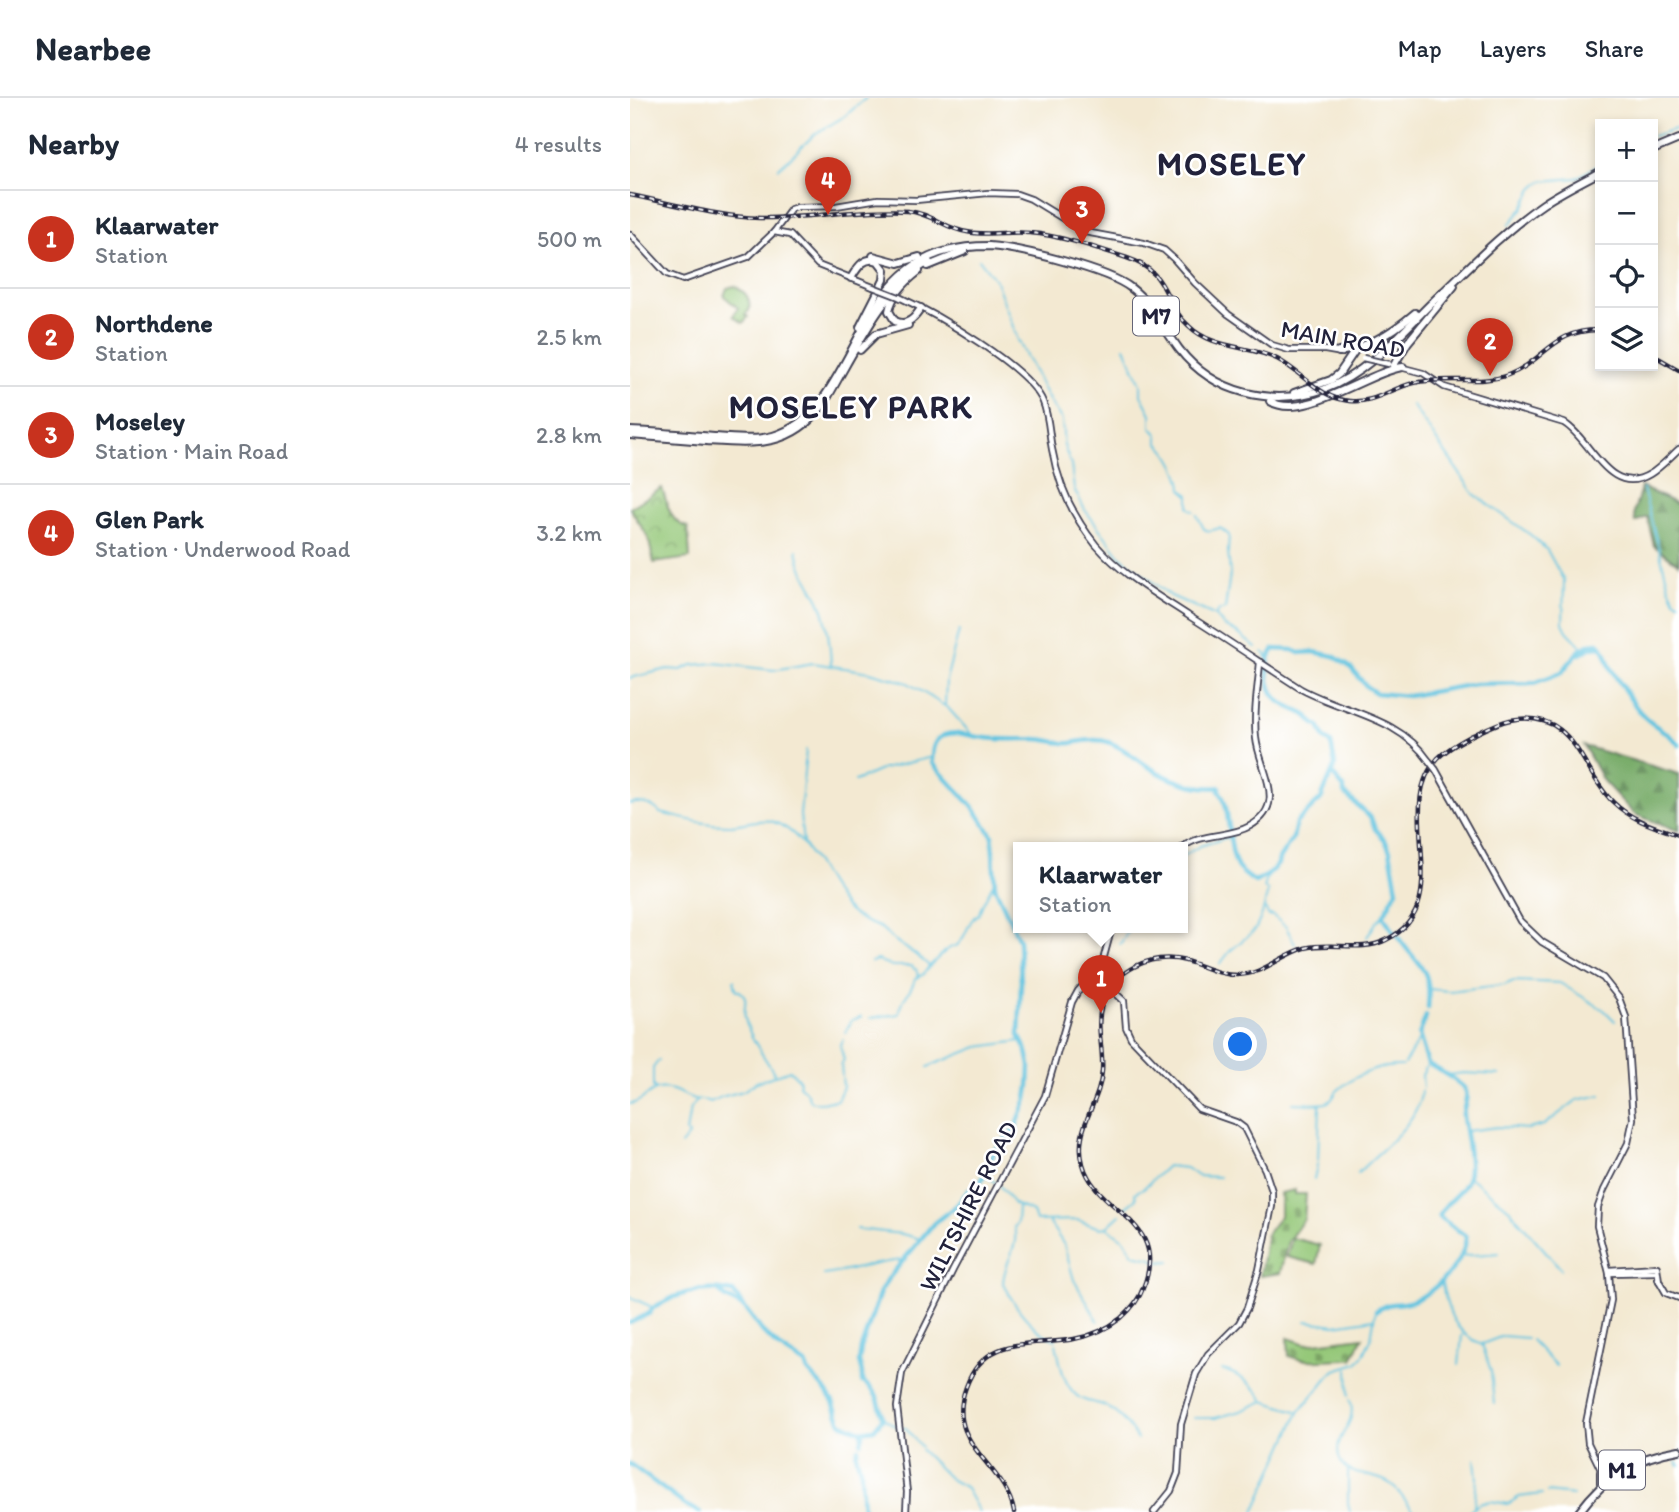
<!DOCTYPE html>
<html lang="en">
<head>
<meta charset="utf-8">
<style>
  body { margin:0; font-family:Itim,sans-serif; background:#f6f6f7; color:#1f2937 }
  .controls { position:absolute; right:21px; top:21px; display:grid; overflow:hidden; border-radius:0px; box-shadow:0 4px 10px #0003 }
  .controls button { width:63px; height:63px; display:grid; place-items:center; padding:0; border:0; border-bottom:2px solid #e0e1e3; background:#fff; color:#1f2937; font:35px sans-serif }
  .you { position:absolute; left:611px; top:947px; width:24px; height:24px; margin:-18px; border:5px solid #fff; border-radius:50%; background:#1a73e8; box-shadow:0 0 0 10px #1a73e833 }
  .badge { display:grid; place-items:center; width:46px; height:46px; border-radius:50%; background:#c8321e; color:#fff; font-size:23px; font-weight:700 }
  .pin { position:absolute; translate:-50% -58px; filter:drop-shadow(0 2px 4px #0008) }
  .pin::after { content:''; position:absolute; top:37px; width:24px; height:21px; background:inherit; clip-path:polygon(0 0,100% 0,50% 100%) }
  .popup { position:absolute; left:383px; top:744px; width:175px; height:91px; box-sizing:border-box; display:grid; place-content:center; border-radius:0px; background:#fff; filter:drop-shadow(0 2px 5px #0005); font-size:23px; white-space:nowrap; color:#747a83 }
  .popup b { font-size:26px; color:#1f2937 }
  .popup::after { content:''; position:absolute; left:50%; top:100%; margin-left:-14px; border:14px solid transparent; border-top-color:#fff }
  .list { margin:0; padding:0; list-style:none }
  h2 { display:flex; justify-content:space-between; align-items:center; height:91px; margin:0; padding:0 28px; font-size:30px }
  h2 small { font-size:23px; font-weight:400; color:#747a83 }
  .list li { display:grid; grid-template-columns:46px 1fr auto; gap:21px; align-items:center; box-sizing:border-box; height:98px; padding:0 28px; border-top:2px solid #e0e1e3 }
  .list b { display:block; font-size:26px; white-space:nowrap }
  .list p { margin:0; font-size:23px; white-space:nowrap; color:#747a83 }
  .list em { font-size:23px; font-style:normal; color:#747a83 }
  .icon { flex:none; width:38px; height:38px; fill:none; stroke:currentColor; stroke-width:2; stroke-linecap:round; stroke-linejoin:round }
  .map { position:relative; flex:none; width:1049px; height:1414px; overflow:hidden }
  header { display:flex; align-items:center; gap:42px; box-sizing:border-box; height:98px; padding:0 35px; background:#fff; border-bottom:2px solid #e0e1e3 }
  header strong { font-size:33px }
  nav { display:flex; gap:38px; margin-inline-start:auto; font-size:24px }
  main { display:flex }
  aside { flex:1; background:#fff }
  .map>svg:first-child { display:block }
  .grass { fill:#95c879; stroke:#5c755a; stroke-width:2 }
  .forest { fill:url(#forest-firs); stroke:#4d6752; stroke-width:2 }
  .cemetery { fill:url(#cemetery-stones); stroke:#5c755a; stroke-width:2 }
  .park { fill:url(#park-crowns); stroke:#5c755a; stroke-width:2 }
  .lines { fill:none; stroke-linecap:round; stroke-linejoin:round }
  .stream { stroke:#62c4e0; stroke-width:2 }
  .river { stroke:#62c4e0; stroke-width:4.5 }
  .secondary-casing { stroke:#414052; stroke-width:8 }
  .highway-casing { stroke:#414052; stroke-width:10 }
  .secondary { stroke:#fff; stroke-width:4.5 }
  .highway { stroke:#fff; stroke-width:6 }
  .rail-casing { stroke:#22223b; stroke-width:4.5 }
  .rail { stroke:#fff; stroke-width:2; stroke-dasharray:5; stroke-linecap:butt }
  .secondary-bridge-casing { stroke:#414052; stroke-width:8; stroke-linecap:butt }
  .secondary-bridge { stroke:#fff; stroke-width:4.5 }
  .labels { text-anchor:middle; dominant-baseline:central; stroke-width:5; stroke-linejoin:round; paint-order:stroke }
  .shield { fill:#fff; stroke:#646476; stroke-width:2 }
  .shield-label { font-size:23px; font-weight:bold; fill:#22223b }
  .street-label { font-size:24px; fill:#22223b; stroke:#fff }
  .district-label { font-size:32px; font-weight:bold; letter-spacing:2px; fill:#22223b; stroke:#fff }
</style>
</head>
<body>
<header>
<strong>Nearbee</strong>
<nav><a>Map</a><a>Layers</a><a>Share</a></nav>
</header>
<main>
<aside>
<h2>Nearby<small>4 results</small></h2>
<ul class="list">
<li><span class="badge">1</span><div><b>Klaarwater</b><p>Station</p></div><em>500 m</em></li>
<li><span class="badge">2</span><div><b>Northdene</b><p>Station</p></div><em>2.5 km</em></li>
<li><span class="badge">3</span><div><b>Moseley</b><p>Station · Main Road</p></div><em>2.8 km</em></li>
<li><span class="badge">4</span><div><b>Glen Park</b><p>Station · Underwood Road</p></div><em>3.2 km</em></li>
</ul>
</aside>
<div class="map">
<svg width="1049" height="1414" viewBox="0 0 1049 1414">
  <defs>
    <pattern id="forest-firs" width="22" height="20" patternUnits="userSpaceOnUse" patternTransform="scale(1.75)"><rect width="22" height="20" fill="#78ac69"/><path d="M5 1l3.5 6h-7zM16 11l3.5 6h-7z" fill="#628c58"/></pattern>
    <pattern id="cemetery-stones" width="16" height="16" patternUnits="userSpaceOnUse" patternTransform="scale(1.75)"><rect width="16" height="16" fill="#95c879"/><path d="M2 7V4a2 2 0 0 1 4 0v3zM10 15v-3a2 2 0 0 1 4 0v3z" fill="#79a264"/></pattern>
    <pattern id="park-crowns" width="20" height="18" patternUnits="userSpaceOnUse" patternTransform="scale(1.75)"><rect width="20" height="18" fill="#95c879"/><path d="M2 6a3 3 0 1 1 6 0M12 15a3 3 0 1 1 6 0" fill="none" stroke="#79a264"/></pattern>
  </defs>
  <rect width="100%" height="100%" fill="#fff"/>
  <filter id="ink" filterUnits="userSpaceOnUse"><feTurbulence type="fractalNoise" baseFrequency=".0143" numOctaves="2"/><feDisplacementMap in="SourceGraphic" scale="14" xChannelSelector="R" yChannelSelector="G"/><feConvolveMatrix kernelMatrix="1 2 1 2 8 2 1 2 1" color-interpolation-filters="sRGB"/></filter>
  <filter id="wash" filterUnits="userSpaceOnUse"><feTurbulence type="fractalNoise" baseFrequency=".00686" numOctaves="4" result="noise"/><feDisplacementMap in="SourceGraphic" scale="28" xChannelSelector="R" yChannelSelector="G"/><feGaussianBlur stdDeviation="1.57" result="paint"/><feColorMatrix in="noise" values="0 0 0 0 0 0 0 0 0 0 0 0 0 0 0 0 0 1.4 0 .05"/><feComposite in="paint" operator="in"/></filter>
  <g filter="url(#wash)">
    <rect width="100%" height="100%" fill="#f3e9d2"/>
    <!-- grass -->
    <g class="grass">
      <path d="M 104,188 C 116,194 121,200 119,213 L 115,216 L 118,219 L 113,225 L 103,218 L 108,210 L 94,198 L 97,190 Z"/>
      <polygon points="662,1140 690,1147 686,1166 657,1159"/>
    </g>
    <!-- forest -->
    <g class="forest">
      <polygon points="1011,389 1049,407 1049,466 1024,448 1017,419 1005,424 1004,414"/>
      <polygon points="954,648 1049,676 1049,733 1004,716 973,683"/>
    </g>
    <!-- cemetery -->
    <g class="cemetery">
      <polygon points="665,1092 665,1096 676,1096 674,1121 658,1143 650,1175 630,1178 637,1135 650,1118 650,1095"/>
      <path d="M 733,1239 L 722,1261 C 701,1260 678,1266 659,1258 L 658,1240 L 676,1246 Z"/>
    </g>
    <!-- park -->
    <path class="park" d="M 32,390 C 37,405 40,426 58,429 L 60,460 L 24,465 L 18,439 L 0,410 Z"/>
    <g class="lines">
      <!-- stream -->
      <g class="stream">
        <polyline points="1023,38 1049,30"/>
        <polyline points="148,71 185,36 215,18 236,0"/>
        <polyline points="879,127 892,111 903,91 912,83 946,80 970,66"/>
        <polyline points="349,161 366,183 388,242 420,304 432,322 434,348 441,367 444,391 455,412 491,459 541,498 586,518 594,528 609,536 626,550"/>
        <path d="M 495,249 L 511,286 L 511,297 L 521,316 L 521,329 L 528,337 L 528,345 C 539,353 552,378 552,391 L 559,397 L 559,410 L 564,413"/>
        <polyline points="782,307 844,396 902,438 917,452 934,483 933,525 937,533 953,550"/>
        <polyline points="1013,391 1039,489 1045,502 1049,504"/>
        <polyline points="567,417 574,431 579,433 590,430 599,437 598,453 600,474"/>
        <path d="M 167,452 C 170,472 180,485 189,502 C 198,521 200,546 201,567"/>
        <polyline points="586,517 588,513 595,511 600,476"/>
        <polyline points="633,554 636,556 637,561 639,560"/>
        <polyline points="0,580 38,571 51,572 62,567 85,565 143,572 183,565 240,574 278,585 318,610 343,638"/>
        <polyline points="315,607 316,582 329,533"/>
        <polyline points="225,683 253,671 302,659"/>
        <path d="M 0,706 C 9,703 25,707 30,715 C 53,720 74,727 98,727 C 111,727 129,720 141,723 C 178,734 190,780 213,807 C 223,819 235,824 249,829 C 255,832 259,839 265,843 C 277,851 288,857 299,868"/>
        <polyline points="173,745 170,717 176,652"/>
        <polyline points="553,758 570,748 599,739"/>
        <polyline points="635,811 639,818 642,817 656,829 665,846"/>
        <polyline points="737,839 747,823 753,818"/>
        <polyline points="490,846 501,829"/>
        <path d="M 241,864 L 247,862 L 262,868 L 282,868 L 284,871 L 286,871 L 288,878 L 293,877 C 294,873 315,852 320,850 C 329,845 323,852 330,844 C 338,835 338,821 349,816 C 352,803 360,795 364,783"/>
        <polyline points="590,866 601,852 625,832 632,817 638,793 634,790 638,777"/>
        <path d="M 104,882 L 106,891 C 122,899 112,906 115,920 C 119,939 134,958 144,975"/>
        <polyline points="874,887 884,883 930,885 974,912 985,923"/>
        <polyline points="799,891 819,893 871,887"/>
        <path d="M 240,920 L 269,916 C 270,901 281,896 285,881 L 289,879"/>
        <polyline points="215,935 222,922 231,919"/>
        <polyline points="315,962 348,949 391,943"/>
        <polyline points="774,966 790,940"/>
        <polyline points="298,969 312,963"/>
        <polyline points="817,977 834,975 870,977"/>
        <polyline points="124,985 160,972 170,983 169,987 177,995 180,1003 189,1005 207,1002 213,989 211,966 214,962 210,947 213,942"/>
        <polyline points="793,990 792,977 798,966"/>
        <polyline points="27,991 23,989 23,970 29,962"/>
        <path d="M 663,1005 C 673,1005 687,1007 696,1005 C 703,1003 703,998 707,993 C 724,977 750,967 772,968"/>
        <path d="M 0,1006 C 12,1005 17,994 28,991 C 41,988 54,998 64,1001 C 71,1003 74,1001 80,1004 L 91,999 L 113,993 L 124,986"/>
        <polyline points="836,1033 868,1029 898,1031 914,1027 947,1002 971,997"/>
        <polyline points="51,1047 59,1037 56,1035 60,1010 67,1003"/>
        <polyline points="356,1072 359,1080 366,1085"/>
        <path d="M 728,1075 C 748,1053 790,1025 791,993"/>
        <polyline points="838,1078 876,1108 931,1171"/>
        <polyline points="684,1081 688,1063 690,1006"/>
        <polyline points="370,1088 384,1106 403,1114 406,1123 447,1122 470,1130 476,1129 495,1142 503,1156 517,1159"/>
        <path d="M 388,1109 L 387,1125 L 384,1129 C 390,1150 373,1165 373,1186 C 379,1191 377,1194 381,1200 C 391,1216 407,1235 426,1242"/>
        <polyline points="495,1110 506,1101 505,1095 515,1089 537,1068 556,1070 567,1078 589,1079"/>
        <polyline points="419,1124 434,1147 444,1182 468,1223"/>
        <polyline points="478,1128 490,1117"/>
        <polyline points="227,1131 272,1136 290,1141"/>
        <polyline points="831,1158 869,1155"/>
        <polyline points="520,1159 527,1164 540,1163"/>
        <path d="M 194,1177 C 221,1173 246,1164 273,1162"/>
        <path d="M 811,1182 C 817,1211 823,1235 852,1246 L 861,1273 L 864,1306"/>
        <polyline points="0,1199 22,1209"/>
        <polyline points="676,1223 705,1227 744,1221"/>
        <polyline points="901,1242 926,1268"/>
        <path d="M 426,1246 C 430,1263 432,1284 446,1297 C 455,1306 467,1303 477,1309 C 489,1316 500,1329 507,1341"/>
        <polyline points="852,1246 873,1238 897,1240"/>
        <polyline points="829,1267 832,1237"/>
        <polyline points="718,1271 719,1297"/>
        <path d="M 592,1272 C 608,1275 627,1289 634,1303"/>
        <path d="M 720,1302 C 728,1326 707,1334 708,1353 C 710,1382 741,1373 759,1385 C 769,1392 776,1405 785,1414"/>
        <polyline points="253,1320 267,1329"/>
        <polyline points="564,1320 585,1320 611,1313 634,1303 669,1314"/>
        <polyline points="273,1330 276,1330 291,1349"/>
        <polyline points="291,1352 320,1381 335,1389 349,1414"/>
        <polyline points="1046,1364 1049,1368"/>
        <polyline points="718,1373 718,1405 720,1414"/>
        <polyline points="917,1394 943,1397"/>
        <polyline points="844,1409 847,1381 845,1361"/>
        <polyline points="624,1414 669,1314 699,1278 705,1272 727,1265 734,1256 741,1241 745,1216"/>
        <polyline points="839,1414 849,1406 860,1403 878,1406 889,1399 912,1396"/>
      </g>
      <!-- river -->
      <g class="river">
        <polyline points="0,42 0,54"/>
        <polyline points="950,556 961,549 971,548"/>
        <polyline points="703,677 714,690 714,695 741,720 745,731 755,742 760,753 767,792 753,818 765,835"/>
        <path d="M 768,839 C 789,870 802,868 798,910"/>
        <polyline points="88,1192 95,1199 113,1209"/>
        <path d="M 746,1213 C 763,1201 767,1209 782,1203 C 805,1195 836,1163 836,1138 L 809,1119 C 814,1103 833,1096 838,1079 C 842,1063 835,1035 833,1018 C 832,1010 840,999 835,991 C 829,984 807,971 798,966 L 789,937 L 796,918"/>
        <path d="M 0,1225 L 20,1215 C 23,1208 25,1209 32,1205 C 55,1192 78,1189 103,1194 L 132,1233 L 149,1249 L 175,1266 L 178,1273 L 195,1292 L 203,1304 L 211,1325 L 231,1333 L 244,1331 L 253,1320 C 249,1304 248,1293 232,1284 L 232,1275 L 229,1264 L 231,1250 L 250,1194 L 258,1181 L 304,1125 L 327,1107 L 338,1093 L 347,1088 L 352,1082 L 365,1052 L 385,1031 L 397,1001 L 399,988 L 400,968 L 397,954 L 389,937 L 391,885 L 389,842 L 365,789 L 362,737 L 343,709 L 302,665 C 302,654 302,642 314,637 C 327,632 342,639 356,640 C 372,642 388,641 404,641 C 416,640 430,647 441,645 C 452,643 467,640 478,644 C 493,649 506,661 519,669 C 539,682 567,692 590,689 L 589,693 C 601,705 597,752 608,770 C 610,773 622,782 625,784 L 638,777 L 648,766 L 649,761 L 663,740 L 666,725 L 691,701 L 705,667 L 701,645 L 695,641 L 689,628 C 682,626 682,622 677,618 C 668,612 655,609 648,602 C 637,590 634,563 644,551 L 663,552 L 669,555 L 684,554 L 704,558 L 720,569 L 737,589 L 746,595 L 778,598 L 845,586 L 904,585 L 932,574 L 950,552 L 960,546 L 968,545 C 977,553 976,559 980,568 C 985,579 1004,607 1011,615 C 1022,629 1039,633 1049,647"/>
        <polyline points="231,1333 233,1337 231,1344"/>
        <polyline points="228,1350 226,1356 231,1374 233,1414"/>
        <polyline points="0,1366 55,1407 70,1414"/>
      </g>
    </g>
  </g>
  <g filter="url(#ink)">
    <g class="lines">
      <!-- secondary casing -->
      <g class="secondary-casing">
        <g id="secondary">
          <polyline points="144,134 160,137 188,167 243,189"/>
          <polyline points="0,136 37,176 53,182 118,159 144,134 161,111 167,109 206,108 248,101 286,102 358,95 387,96 401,101 455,134 514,145 534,152 544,161 565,185 598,216 642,247 659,252 695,252 712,255"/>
          <path d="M 269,199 C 304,215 399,269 413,304 C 419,319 419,336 422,351 C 428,386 444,420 466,447 C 492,477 527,497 559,518 C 597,542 634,567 671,591 C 715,615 768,618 799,663"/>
          <path d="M 770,269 L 793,275 L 814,289 L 934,325 C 961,341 979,401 1020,376 C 1030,370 1040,359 1049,351"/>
          <polyline points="806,672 890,823 912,844 973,880 989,900 996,919 1003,1021 998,1045 974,1092 968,1109 967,1128 979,1175 981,1202 956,1325 958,1345 976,1382"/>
          <path d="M 553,749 C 573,734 599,740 620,728 C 659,706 629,671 626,640 C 623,616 628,589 630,564"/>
          <polyline points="467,873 479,889 494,903 496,929 501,940 569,1011 606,1024 614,1030 635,1072 642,1093 642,1108 629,1172 617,1210 609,1225 578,1256 566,1276 551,1326 548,1375 541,1393 524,1414"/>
          <polyline points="979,1172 1027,1169 1029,1183"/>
          <polyline points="979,1175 1027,1174"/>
          <polyline points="1028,1181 1036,1195 1049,1200"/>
          <polyline points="276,1414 277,1394 267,1309 272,1275 323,1172 415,998 442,904 448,893 472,866 482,829"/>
        </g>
      </g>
      <!-- highway casing -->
      <g class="highway-casing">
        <g id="highway">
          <polyline points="1023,52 1049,41"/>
          <polyline points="243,158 269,165 289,159"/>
          <polyline points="298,168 335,153"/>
          <path d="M 289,173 C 276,183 262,196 259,213 L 265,223 C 277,229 285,220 291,210"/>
          <path d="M 221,180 C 228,169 234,158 248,163 L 255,172 L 254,182 L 230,229"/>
          <polyline points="230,252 246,236 278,227"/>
          <path d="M 709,254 C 738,250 763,234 785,215"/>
          <polyline points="764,267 778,244 824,188"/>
          <polyline points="664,295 701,282 709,276 726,251"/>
          <path d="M 640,303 C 673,324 739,273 773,269"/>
          <path d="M 0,333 C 28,334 56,337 84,339 C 103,340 124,343 143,338 C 225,315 222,176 317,153 C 331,149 345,148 359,148 C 390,150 478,172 501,190 C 522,206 534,231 549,251 C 584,296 642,309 695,291 C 743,273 777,227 814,193 C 845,163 878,130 913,106 C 931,94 951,84 970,74"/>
          <path d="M 0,337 C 25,339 51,341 76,343 C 124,346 161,350 193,307 C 220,263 253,187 299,164"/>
          <polyline points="971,1385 971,1374 983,1377"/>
          <path d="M 949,1414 C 975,1379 1005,1359 1049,1352"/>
        </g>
      </g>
      <!-- secondary -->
      <use href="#secondary" class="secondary"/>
      <!-- highway -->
      <use href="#highway" class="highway"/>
      <!-- rail casing -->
      <g class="rail-casing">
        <g id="rail">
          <path d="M 0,97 C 41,105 88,119 130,120 C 179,121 229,110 278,113 C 300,115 316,131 337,134 C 358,138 379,133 400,135 C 428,137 470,151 497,160 C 540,174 532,204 559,228 C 582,251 619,247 647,261 C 672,274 689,300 719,303 C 744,306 761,290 784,285 C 814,278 851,287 878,277 C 915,263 923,231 970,232"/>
          <polyline points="1023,257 1049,272"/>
          <path d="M 384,1414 C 375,1365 314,1347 336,1289 C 355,1236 401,1249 444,1241 C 461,1238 477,1231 491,1220 C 500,1212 509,1202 513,1190 C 541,1122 466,1115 453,1066 C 443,1030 470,1006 472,973 C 474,950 465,928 472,906 C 484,871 522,854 556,863 C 573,868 589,877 607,877 C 633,877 651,857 675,850 C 702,843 731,855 756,842 C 830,806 760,711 808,660 C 817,651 828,645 839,639 C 852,633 866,625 880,622 C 946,610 949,671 983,704 C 1001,722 1025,729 1049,737"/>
        </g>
      </g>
      <!-- rail -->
      <use href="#rail" class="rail"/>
      <!-- secondary-bridge casing -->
      <g class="secondary-bridge-casing">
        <g id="secondary-bridge">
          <polyline points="243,189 269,199"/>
          <polyline points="733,260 759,266"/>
          <polyline points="799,663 806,672"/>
        </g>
      </g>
      <!-- secondary-bridge -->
      <use href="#secondary-bridge" class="secondary-bridge"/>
    </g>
  </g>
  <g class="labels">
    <!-- shield labels -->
    <g class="shield">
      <rect x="503" y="198.5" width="46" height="39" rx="5"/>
      <rect x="969" y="1352.5" width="46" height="39" rx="5"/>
    </g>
    <g class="shield-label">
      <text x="526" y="218">M7</text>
      <text x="992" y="1372">M1</text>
    </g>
    <!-- street labels -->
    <g class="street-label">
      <text transform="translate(713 241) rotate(10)">MAIN ROAD</text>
      <text transform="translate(338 1108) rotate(-63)">WILTSHIRE ROAD</text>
    </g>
    <!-- district labels -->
    <g class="district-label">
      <text x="602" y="66">MOSELEY</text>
      <text x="221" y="309">MOSELEY PARK</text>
    </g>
  </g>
</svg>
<div class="controls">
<button>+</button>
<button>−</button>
<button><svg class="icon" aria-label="locate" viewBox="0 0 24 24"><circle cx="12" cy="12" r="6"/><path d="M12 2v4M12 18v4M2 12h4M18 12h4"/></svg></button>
<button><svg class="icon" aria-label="layers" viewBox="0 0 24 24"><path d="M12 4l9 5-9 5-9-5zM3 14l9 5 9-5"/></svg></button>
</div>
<div class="you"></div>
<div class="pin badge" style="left:471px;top:915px">1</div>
<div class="popup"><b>Klaarwater</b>Station</div>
<div class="pin badge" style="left:860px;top:278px">2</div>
<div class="pin badge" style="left:452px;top:146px">3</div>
<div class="pin badge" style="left:198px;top:117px">4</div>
</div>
</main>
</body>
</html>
